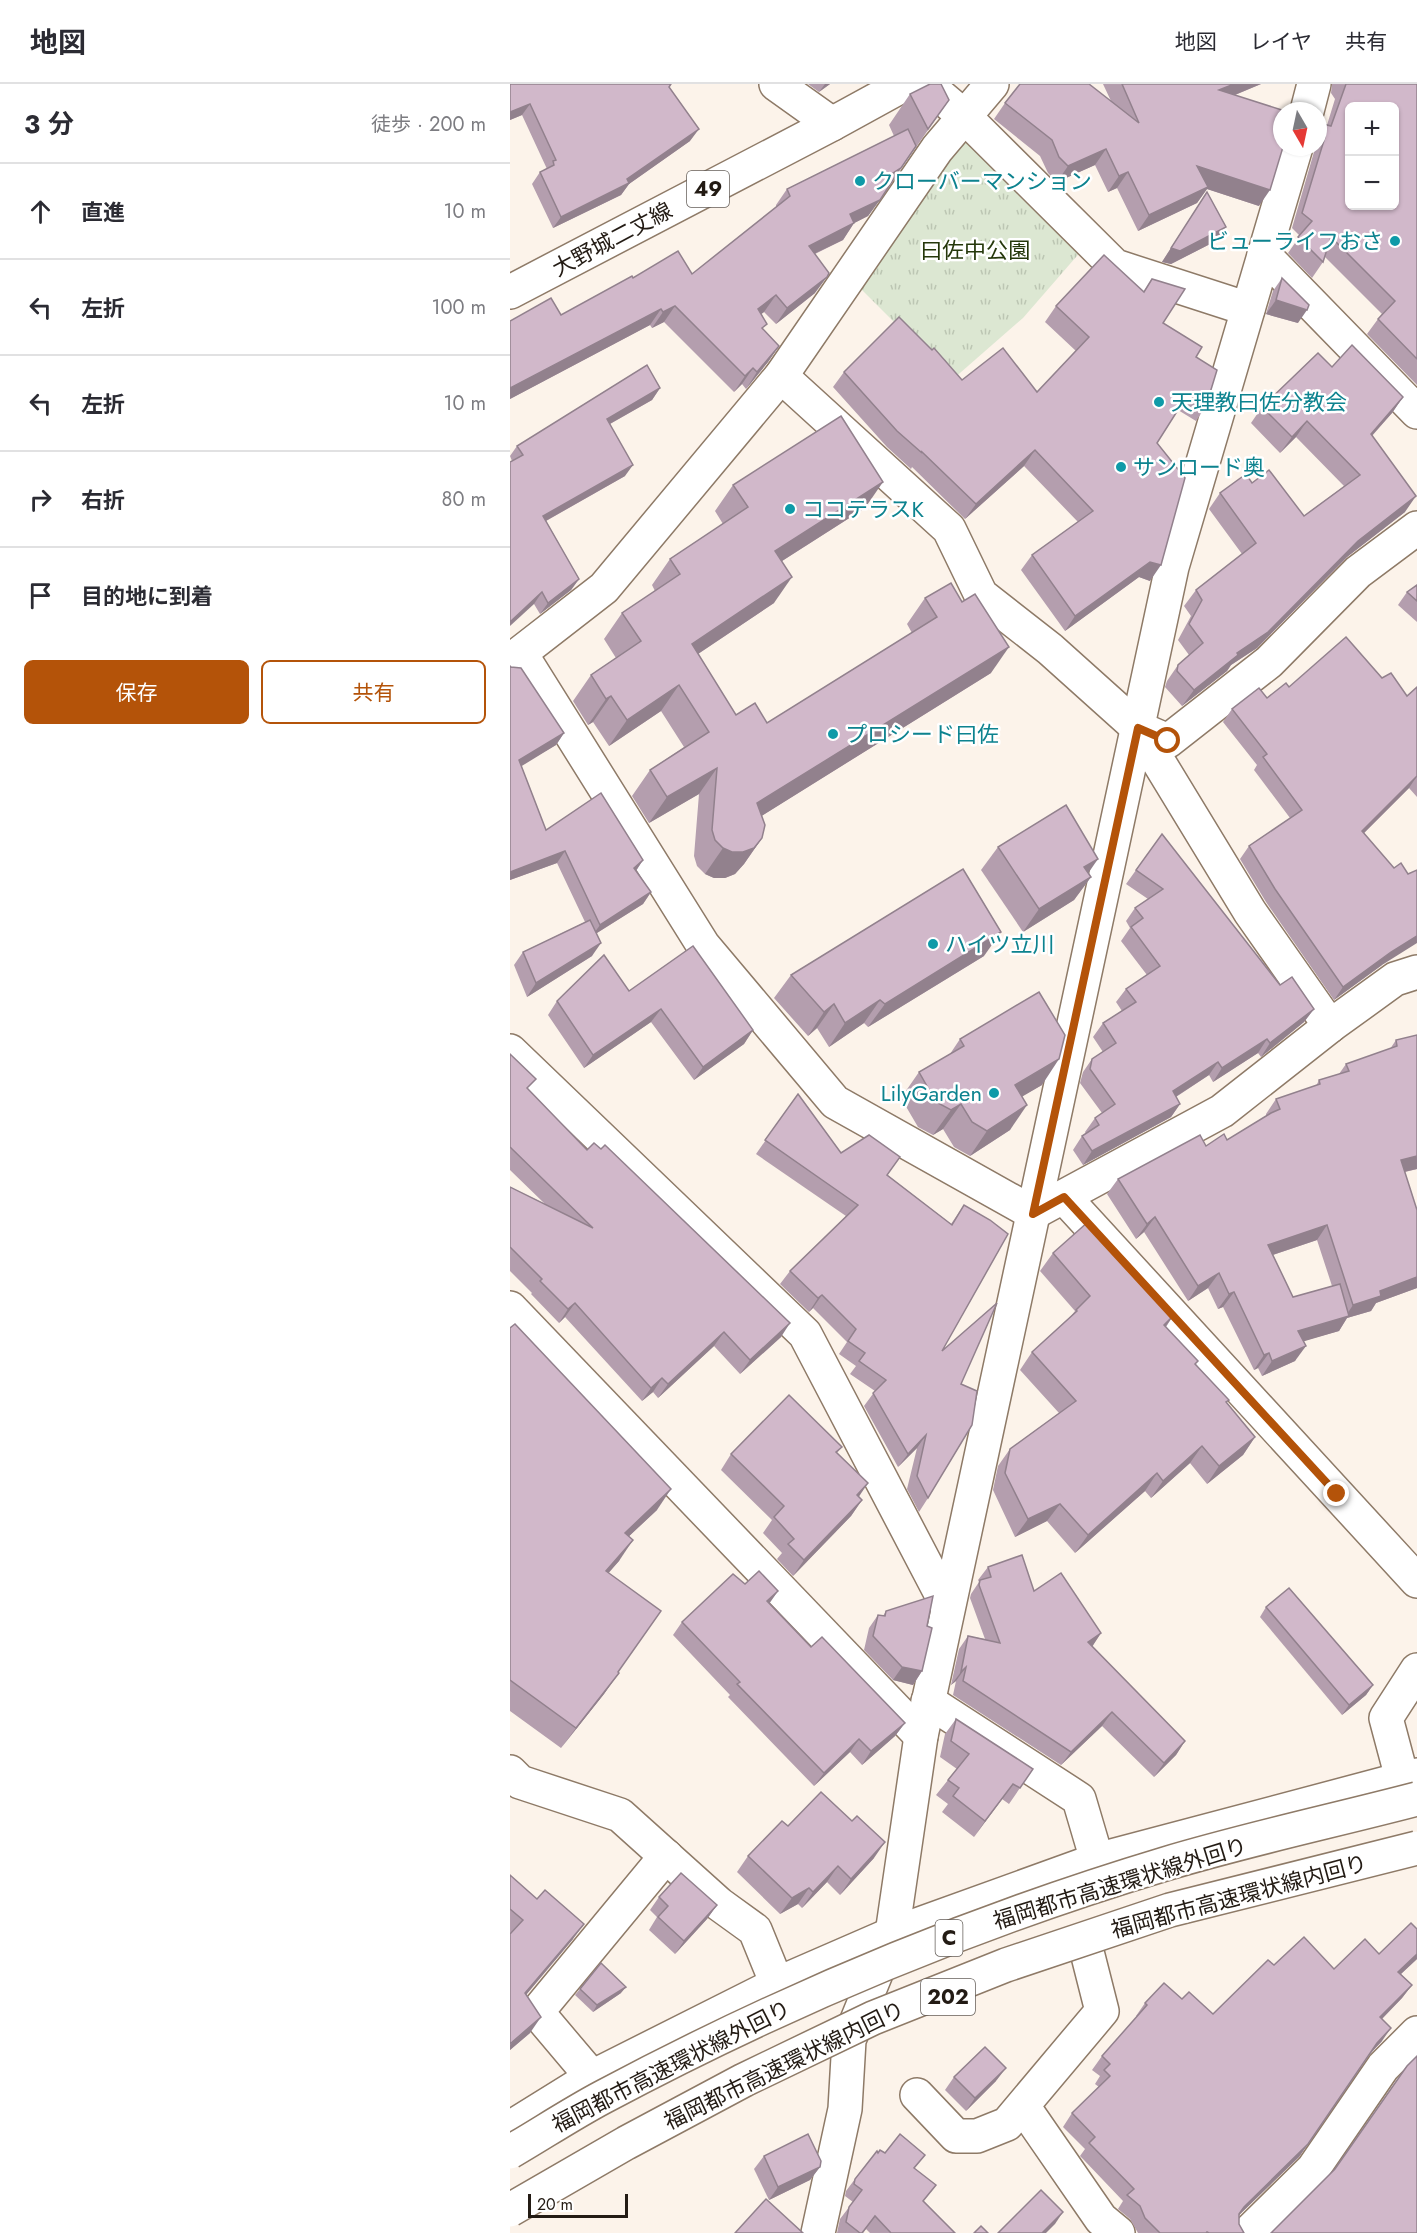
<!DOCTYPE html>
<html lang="ja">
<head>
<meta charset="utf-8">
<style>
  body { margin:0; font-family:Jost,"Noto Sans JP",sans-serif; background:#f7f7f7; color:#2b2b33 }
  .controls { position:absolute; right:18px; top:18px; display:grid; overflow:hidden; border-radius:9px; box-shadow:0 2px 4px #0004 }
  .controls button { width:54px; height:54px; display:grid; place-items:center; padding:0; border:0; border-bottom:2px solid #e1e1e2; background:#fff; color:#2b2b33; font:30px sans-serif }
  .compass { position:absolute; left:763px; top:18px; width:54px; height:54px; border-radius:50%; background:#fff; box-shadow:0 2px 4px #0004; rotate:171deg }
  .scale { position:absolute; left:18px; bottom:15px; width:100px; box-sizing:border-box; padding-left:6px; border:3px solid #231b14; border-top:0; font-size:16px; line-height:21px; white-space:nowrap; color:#231b14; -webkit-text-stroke:4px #fff; paint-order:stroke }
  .stop { position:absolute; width:18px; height:18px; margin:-14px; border:4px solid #b45309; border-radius:50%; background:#fff }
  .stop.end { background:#b45309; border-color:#fff; box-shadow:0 2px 6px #0008 }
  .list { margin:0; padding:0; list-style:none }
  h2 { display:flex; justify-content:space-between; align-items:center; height:78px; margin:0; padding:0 24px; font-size:26px }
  h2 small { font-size:20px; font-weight:400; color:#7c7c81 }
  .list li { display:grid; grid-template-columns:39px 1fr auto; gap:18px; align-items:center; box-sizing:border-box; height:96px; padding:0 24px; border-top:2px solid #e1e1e2 }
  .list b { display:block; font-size:22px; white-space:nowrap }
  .list em { font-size:20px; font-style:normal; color:#7c7c81 }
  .actions { display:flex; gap:12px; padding:18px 24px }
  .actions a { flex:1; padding:14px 0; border:2px solid #b45309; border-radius:9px; text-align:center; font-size:21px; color:#b45309 }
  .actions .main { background:#b45309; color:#fff }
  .icon { flex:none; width:33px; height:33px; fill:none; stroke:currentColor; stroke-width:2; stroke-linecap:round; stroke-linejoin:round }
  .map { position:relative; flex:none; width:907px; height:2149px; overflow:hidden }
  header { display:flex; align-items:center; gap:36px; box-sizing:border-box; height:84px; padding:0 30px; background:#fff; border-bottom:2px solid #e1e1e2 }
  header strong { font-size:28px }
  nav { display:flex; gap:33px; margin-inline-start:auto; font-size:21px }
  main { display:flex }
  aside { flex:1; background:#fff }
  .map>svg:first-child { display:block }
  .park { fill:url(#park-tufts) }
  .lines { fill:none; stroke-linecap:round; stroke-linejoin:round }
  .street-casing { stroke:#8e7a67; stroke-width:36 }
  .primary-casing { stroke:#8e7a67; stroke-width:36 }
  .highway-casing { stroke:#8e7a67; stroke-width:36 }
  .street { stroke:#fff; stroke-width:33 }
  .primary { stroke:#fff; stroke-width:33 }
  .highway { stroke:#fff; stroke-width:33 }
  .highway-bridge-casing { stroke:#8e7a67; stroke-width:36; stroke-linecap:butt }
  .highway-bridge { stroke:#fff; stroke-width:33 }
  .wall { fill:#b49eae; fill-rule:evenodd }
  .shaded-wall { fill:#92818d }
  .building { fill:#d1b8ca; stroke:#92818d; stroke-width:1.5; fill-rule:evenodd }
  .route { stroke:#b45309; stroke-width:8 }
  .culture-dot { fill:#0f9aa8; stroke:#fff; stroke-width:2 }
  .labels { text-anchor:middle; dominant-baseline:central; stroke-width:5; stroke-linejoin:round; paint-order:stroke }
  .shield { fill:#fff; stroke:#655f5a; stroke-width:1.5 }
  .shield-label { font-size:21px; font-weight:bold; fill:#231b14 }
  .culture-label { font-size:22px; fill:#0d838f; stroke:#fff; text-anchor:start }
  .street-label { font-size:22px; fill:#231b14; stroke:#fff }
  .park-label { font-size:22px; fill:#25380b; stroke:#fff }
</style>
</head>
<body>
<header>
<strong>地図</strong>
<nav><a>地図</a><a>レイヤ</a><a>共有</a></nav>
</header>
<main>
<aside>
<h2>3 分<small>徒歩 · 200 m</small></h2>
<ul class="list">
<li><svg class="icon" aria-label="ahead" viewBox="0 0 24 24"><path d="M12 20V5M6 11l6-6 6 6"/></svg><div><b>直進</b></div><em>10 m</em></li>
<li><svg class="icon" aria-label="left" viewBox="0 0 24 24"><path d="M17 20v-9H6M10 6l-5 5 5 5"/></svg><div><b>左折</b></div><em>100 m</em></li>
<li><svg class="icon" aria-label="left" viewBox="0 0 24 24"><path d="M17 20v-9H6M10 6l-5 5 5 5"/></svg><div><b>左折</b></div><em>10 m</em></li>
<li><svg class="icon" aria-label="right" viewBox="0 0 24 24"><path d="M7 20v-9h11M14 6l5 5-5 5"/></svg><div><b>右折</b></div><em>80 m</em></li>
<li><svg class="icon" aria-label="arrive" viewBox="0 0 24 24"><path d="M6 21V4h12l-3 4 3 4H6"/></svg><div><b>目的地に到着</b></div></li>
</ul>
<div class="actions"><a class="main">保存</a><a>共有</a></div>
</aside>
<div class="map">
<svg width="907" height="2149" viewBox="0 0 907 2149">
  <defs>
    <pattern id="park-tufts" width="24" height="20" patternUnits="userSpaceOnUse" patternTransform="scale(1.5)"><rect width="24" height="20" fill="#dce7d2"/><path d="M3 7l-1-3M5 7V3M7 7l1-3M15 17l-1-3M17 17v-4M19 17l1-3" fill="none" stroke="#bcc6b3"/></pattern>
  </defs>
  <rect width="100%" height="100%" fill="#fcf3ea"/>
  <!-- park -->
  <polygon class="park" points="455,33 573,165 513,234 442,296 346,200"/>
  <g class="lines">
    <!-- street casing -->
    <g class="street-casing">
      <g id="street">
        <polyline points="266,0 322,40"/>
        <polyline points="416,0 455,33 605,182 738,225"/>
        <polyline points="797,27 804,0"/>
        <polyline points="754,171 907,328"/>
        <polyline points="271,292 439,445 471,511 540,565 628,644 740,828 820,942"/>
        <polyline points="11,570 193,861 325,1018 523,1129 712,1027 820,942 885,895 907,888"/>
        <polyline points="0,577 94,504 271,292 427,65 482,0"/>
        <polyline points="628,644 658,657 759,578 848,488 907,444"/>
        <polyline points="0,967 295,1250 438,1523"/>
        <polyline points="554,1113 907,1497"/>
        <polyline points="0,1224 411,1652"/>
        <polyline points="418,1617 569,1715 587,1776"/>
        <polyline points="0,1688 10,1698 110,1731 209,1820 245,1846 267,1900"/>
        <polyline points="892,1694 876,1634 907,1586"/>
        <polyline points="82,1993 27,1928 156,1772"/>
        <polyline points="407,2011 446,2052 467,2052 497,2040 592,1927 574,1856"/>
        <polyline points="513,2022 591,2135 608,2149"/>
        <polyline points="308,2149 335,2025 339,1956 382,1850 411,1652 662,483 786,63"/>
        <polyline points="738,2149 803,2085 873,1983 907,1949"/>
      </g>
    </g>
    <!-- primary casing -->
    <g class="primary-casing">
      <polyline id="primary" points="0,208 322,40 395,0"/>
    </g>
    <!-- highway casing -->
    <g class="highway-casing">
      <polyline id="highway" points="0,2044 82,1993 267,1900 382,1850 587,1776 907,1691"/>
    </g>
    <!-- street -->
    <use href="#street" class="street"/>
    <!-- primary -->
    <use href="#primary" class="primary"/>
    <!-- highway -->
    <use href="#highway" class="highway"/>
    <!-- highway-bridge casing -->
    <g class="highway-bridge-casing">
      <g id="highway-bridge">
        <path d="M 0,2068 C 31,2050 61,2030 93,2013 C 273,1917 459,1839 655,1780 C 738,1755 823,1737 907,1715"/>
        <polyline points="0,2126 116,2059 234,1996 363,1934 496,1881 660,1826 907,1764"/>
      </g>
    </g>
    <!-- highway-bridge -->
    <use href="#highway-bridge" class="highway-bridge"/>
  </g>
  <!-- wall -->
  <g class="wall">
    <polygon points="0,0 159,3 180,57 119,100 111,111 43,144 22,100 30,88 37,85 12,31 0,36"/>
    <polygon points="298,0 320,0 309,8"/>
    <polygon points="593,0 751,0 725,11 749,122 697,105 687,119 628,147 607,104 598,108 585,81 547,98 538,89 530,72 484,35 495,19 601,17"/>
    <polygon points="822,0 907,0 907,301 857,250 868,235 872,230 815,173 813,178 802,194 778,169 790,152 782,144 804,68 803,63 808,63 808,47 813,40 817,41 825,15 821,9"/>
    <polygon points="400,10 439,16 358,132 344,139 333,156 305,170 305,209 266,240 254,228 251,230 253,246 269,262 258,278 236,305 232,300 224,308 154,238 142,244 140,241 0,315 0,237 51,231 123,194 182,190 266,123 266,121 277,105 384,52 379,41"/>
    <polygon points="697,108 716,143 706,157 661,180 652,178"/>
    <polygon points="772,194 788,239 756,230 763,207"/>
    <polygon points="642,195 653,239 686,273 696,322 686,337 668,326 647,359 640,497 629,493 555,547 511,486 522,471 568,438 514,382 455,435 402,383 401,385 377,363 323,303 334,288 452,296 527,308 566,267 535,238 546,222 634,207"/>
    <polygon points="822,283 893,313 882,329 862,352 895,428 837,473 747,564 721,581 717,587 672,622 655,603 657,597 668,581 679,571 668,556 681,532 674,522 686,506 732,470 699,425 710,409 742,399 794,432 834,402 786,353 770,369 741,339 752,323"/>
    <polygon points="150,304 142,316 100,340 115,392 36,437 69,495 61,506 30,530 24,520 2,377 0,372 7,362"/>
    <polygon points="223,401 355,424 272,477 264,519 188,570 226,631 257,639 402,549 397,540 415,514 481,589 251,732 252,754 234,780 225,790 215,794 204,794 195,790 187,782 184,772 189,710 139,739 122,712 140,686 174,663 151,627 99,662 83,638 78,641 63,617 81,591 106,574 94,555 112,529 145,507 142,501 160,475 213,440 205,427"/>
    <polygon points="907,501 907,538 888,521 897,508"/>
    <polygon points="0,582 54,649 46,661 11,681 36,746 133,776 126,787 141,808 133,820 87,849 82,872 17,913 4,881 13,868 75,838 47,779 0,796"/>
    <polygon points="872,594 897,612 907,603 907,713 899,704 854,749 872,881 824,916 756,818 730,775 739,762 780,734 744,686 747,681 713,638 722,625 757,614 779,603"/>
    <polygon points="652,750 770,901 804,925 794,938 751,973 748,969 703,998 699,991 666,1013 670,1020 661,1033 573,1081 563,1066 572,1052 576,1050 575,1048 585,1034 592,1029 570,999 573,988 582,975 593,968 583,953 593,939 612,927 606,918 616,905 637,891 611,857 620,844 616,837 625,824 638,815 616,800"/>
    <polygon points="488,763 578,789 581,793 564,816 513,848 471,786"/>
    <polygon points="474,872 358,943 354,939 319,963 307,944 298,952 264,914 281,891"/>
    <polygon points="119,907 243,946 234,960 184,996 141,938 74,984 38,931 47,917"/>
    <polygon points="450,955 532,1001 512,1012 500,1046 460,1072 444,1063 433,1045 423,1051 408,1043 391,1014 409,988 440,970"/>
    <path d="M 886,956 L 907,1085 L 895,1088 L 907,1126 L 907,1204 L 866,1219 L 861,1227 L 837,1234 L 829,1247 L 793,1257 L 785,1277 L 752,1292 L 748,1284 L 744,1286 L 713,1223 L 708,1225 L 698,1204 L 678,1217 L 634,1148 L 626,1155 L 597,1110 L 608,1095 L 696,1062 L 717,1056 L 756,1032 L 756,1030 L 766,1015 L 806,1002 L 809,996 L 829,990 L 836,980 L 880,965 ZM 807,1156 L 822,1202 L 783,1213 L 763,1171 Z"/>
    <polygon points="0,970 19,1006 77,1066 271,1253 230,1290 204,1262 148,1314 143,1308 132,1317 55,1233 49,1239 21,1210 22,1209 0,1187 0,1103 35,1120 0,1086"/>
    <polygon points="288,1010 331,1069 377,1091 441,1140 454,1121 432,1267 451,1300 418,1414 409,1428 397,1405 407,1364 388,1383 354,1322 365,1307 340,1290 346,1282 329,1270 337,1258 303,1224 299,1228 270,1200 280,1187 336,1132 246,1070"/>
    <polygon points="543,1169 663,1232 656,1243 745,1353 733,1371 697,1400 680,1379 641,1414 635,1407 565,1469 537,1437 505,1453 483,1406 488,1382 500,1365 549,1329 510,1286 522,1268 561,1232 565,1227 530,1187"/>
    <polygon points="0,1244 147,1426 119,1452 109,1477 98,1489 108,1589 94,1610 51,1664 0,1627"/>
    <polygon points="332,1363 327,1369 349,1413 352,1416 341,1432 283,1492 267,1475 272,1469 253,1449 262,1436 211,1386 221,1370"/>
    <polygon points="478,1483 524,1507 591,1549 582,1562 675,1657 666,1671 644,1693 592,1642 551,1681 443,1611 446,1597 441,1601 449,1565 458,1552 475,1555 460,1514 461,1510 469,1498 468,1496"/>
    <polygon points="235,1500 268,1507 259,1519 301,1563 395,1639 385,1652 352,1681 340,1668 304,1702 218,1613 220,1611 163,1551 172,1538"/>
    <polygon points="756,1523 863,1601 856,1611 832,1631 750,1533"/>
    <polygon points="376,1527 417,1542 412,1587 403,1601 383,1596 354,1566 359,1544 368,1531 373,1532"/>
    <polygon points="446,1635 523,1685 499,1720 492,1715 464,1753 432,1728 438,1720 426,1711 438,1696 447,1685 430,1673 435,1650"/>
    <polygon points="278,1742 364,1774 330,1811 317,1798 292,1824 288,1820 270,1830 227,1788 238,1772"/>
    <polygon points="0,1791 63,1855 16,1911 20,1949 0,1966"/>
    <polygon points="149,1813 207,1821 197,1835 165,1870 139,1846 147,1833 140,1826"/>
    <polygon points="907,1845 907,1875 891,1890 902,1901 892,1914 872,1935 872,1957 858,1972 789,2073 729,2131 729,2140 734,2149 628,2149 620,2135 608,2125 613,2117 573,2075 570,2072 575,2065 553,2043 562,2029 589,2003 585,2000 590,1992 582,1986 592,1972 627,1933 626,1932 635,1919 672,1915 703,1930 764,1881 824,1885 869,1870"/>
    <polygon points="70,1905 111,1909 83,1928 65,1911"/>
    <polygon points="444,1993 486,1997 456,2027 435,2006"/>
    <polygon points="375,2069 405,2085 414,2117 445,2149 360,2149 356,2145 353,2149 327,2149 330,2135 343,2118 335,2112 336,2107 345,2095"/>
    <polygon points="254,2072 310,2083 300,2096 259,2116 244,2085"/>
  </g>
  <!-- shaded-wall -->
  <g class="shaded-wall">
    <polygon points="315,0 320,0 309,8"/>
    <polygon points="724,0 751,0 698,22 709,6"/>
    <polygon points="20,20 12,31 0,36 0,28"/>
    <polygon points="189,45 180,57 119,100 111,111 43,144 51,133 117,95"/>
    <polygon points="596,65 585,81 547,98 558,82"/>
    <polygon points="687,82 760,106 749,122 697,105 687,119 628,147 639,131"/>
    <polygon points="391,84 380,100 383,89"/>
    <polygon points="618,88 607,104 598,108 609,92"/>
    <polygon points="370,116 358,132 329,147 340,130"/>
    <polygon points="344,139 333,156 287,178 299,162"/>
    <polygon points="716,143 706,157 661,180 652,178 661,164"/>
    <polygon points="317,193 305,209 266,240 277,224"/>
    <polygon points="266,211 254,228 237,241 248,225"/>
    <polygon points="766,216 797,226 788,239 756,230"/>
    <polygon points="165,222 154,238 142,244 153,228"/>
    <polygon points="151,225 140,241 0,315 0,304"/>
    <polygon points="269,262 258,278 236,305 247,288"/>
    <polygon points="243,284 232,300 224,308 235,292"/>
    <polygon points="150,304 142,316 89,346 97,335"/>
    <polygon points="893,313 882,329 849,366 861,350"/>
    <polygon points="797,337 786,353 770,369 782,353"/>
    <polygon points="525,366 514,382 455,435 466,420"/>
    <polygon points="123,381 115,392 25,443 33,432"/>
    <polygon points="373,398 355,424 247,493 265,467"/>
    <polygon points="906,412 895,428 837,473 747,564 721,581 717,587 672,622 684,606 727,569 848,457"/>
    <polygon points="640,478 651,481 640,497 629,493 555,547 565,532"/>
    <polygon points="282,493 264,519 164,586 182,560"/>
    <polygon points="69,495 61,506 30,530 38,519"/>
    <polygon points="32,508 24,520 0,542 0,538"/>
    <polygon points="499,563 481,589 229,746 247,719"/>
    <polygon points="169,601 151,627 99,662 117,636"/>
    <polygon points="101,612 83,638 78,641 96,615"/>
    <polygon points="54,649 46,661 2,688 9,676"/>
    <polygon points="207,684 189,710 139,739 157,713"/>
    <polygon points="907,692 899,704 843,760 852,747"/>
    <polygon points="252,754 234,780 225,790 215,794 204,794 195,790 213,764"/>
    <polygon points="55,767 47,779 0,796 0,788"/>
    <polygon points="588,775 572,798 574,783"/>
    <polygon points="133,776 125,788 124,784"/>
    <polygon points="581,793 564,816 513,848 529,825"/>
    <polygon points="141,808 133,820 82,852 90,841"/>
    <polygon points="491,848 474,872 358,943 375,920"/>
    <polygon points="907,852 907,859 872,881 824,916 833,903 881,868"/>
    <polygon points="91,859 82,872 17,913 26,899"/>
    <polygon points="370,916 354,939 319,963 335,939"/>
    <polygon points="324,920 307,944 298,952 314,928"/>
    <polygon points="151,925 141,938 74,984 83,971"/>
    <polygon points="804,925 794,938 751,973 760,959"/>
    <polygon points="243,946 234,960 184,996 193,983"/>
    <polygon points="757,955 748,969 703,998 712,984"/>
    <polygon points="549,975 532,1001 488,1027 505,1001"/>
    <polygon points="708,978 699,991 653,1021 663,1007"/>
    <polygon points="451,1020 433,1045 423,1051 441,1026"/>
    <polygon points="670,1020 661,1033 573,1081 582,1067"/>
    <polygon points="517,1021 500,1046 460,1072 477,1047"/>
    <polygon points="907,1072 907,1085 880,1091 891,1076"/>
    <polygon points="645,1133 634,1148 626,1155 637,1140"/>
    <polygon points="817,1141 807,1156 747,1176 758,1161"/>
    <polygon points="709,1189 698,1204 678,1217 688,1202"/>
    <polygon points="907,1193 907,1204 866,1219 861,1227 837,1234 829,1247 778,1262 788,1247 835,1233 843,1221 870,1207"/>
    <polygon points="724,1208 713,1223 708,1225 719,1210"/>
    <polygon points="312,1211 303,1224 299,1228 308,1214"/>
    <polygon points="65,1219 55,1233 49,1239 58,1225"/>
    <polygon points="663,1232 651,1249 654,1241"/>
    <polygon points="280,1239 271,1253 230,1290 240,1276"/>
    <polygon points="214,1248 204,1262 148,1314 158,1300"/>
    <polygon points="796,1262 785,1277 752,1292 762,1277"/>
    <polygon points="759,1269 748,1284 744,1286 754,1271"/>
    <polygon points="152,1294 143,1308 132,1317 141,1304"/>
    <polygon points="416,1351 407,1364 388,1383 398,1370"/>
    <polygon points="745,1353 733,1371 697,1400 709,1382"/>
    <polygon points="692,1362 680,1379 641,1414 653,1397"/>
    <polygon points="647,1389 635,1407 565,1469 578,1451"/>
    <polygon points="358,1399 348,1414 347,1411"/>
    <polygon points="161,1405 147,1426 100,1470 115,1449"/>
    <polygon points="352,1416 341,1432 283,1492 294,1476"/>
    <polygon points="550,1420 537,1437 505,1453 518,1435"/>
    <polygon points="123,1456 109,1477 82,1508 96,1487"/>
    <polygon points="268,1507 259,1520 257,1517"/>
    <polygon points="591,1549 582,1563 578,1558"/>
    <polygon points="392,1583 412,1587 403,1601 383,1596"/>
    <polygon points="456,1583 446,1597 441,1601 451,1588"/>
    <polygon points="109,1589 94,1610 51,1664 66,1644"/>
    <polygon points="863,1601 856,1611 832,1631 839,1621"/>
    <polygon points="602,1628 592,1642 551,1681 561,1668"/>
    <polygon points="395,1639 385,1652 352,1681 361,1667"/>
    <polygon points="349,1655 340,1668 304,1702 314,1689"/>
    <polygon points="675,1657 666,1671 644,1693 654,1679"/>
    <polygon points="503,1700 492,1715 464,1753 475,1737"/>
    <polygon points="375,1758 364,1774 330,1811 341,1795"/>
    <polygon points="328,1782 317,1798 292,1824 303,1808"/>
    <polygon points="299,1804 288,1820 270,1830 282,1814"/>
    <polygon points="207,1821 197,1835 165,1870 174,1857"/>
    <polygon points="74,1840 63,1855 4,1925 15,1909"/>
    <polygon points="907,1870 907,1875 879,1901 888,1888"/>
    <polygon points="902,1901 892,1914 861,1946 870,1933"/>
    <polygon points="116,1903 111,1909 83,1928 87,1921"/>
    <polygon points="31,1933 20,1949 0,1966 0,1961"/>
    <polygon points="881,1944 872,1957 858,1972 867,1959"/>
    <polygon points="496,1984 486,1997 456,2027 465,2014"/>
    <polygon points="798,2060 789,2073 724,2136 734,2123"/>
    <polygon points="310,2083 300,2096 259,2116 268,2103"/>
    <polygon points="553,2128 545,2140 536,2149 532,2149"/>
  </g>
  <!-- building -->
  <g class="building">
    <polygon points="0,0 161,0 159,3 189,45 117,95 119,99 51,133 30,88 44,81 43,77 46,76 20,20 0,28"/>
    <polygon points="420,0 431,0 439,16 418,45 400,10"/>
    <polygon points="510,0 579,0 629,39 612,0 724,0 709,6 775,27 772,27 772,63 773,63 760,106 687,82 698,103 639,131 618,88 609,92 596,65 558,82 549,73 542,56 495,19"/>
    <path d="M 836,0 L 907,0 L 907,275 L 868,235 L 885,217 L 821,153 L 813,178 L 788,153 L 802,137 L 792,129 L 815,53 L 813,40 L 821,42 ZM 840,22 L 885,22 L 885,122 L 840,122 Z"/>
    <polygon points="398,45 406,62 391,84 383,89 385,93 370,116 340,130 344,139 299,162 319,189 317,193 277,224 266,211 248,225 257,240 252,244 269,262 247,288 243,284 235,292 165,222 153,228 151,225 0,304 0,237 41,214 51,231 122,192 123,194 168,167 182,190 280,112 277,105"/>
    <polygon points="697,108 716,143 670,167 661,164"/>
    <polygon points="594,171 634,208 642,195 675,205 653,239 692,263 686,273 707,286 696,322 678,310 647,359 675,394 651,481 640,478 565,532 522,471 583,427 525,366 466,420 411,367 412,369 387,347 334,288 389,233 422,266 424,264 452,296 493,264 527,308 579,253 546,222"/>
    <polygon points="772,194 799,221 797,226 766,216"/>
    <polygon points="842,261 893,313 861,350 906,412 848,457 758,548 727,569 728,571 684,606 667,587 668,581 693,559 679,540 692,516 686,506 746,459 710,409 736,390 742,399 759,386 794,432 850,391 797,337 782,353 752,323 808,269 822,283"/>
    <polygon points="137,281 150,304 97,335 123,381 33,432 69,495 38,519 32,508 0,538 0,378 13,371 7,362"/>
    <polygon points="331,332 373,398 265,467 282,493 182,560 226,631 245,619 257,639 427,533 415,514 441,499 452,518 465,510 499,563 247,719 255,741 252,754 244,764 233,768 222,768 213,764 205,756 202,746 207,684 157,713 140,686 199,648 169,601 117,636 101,612 96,615 81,591 131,557 112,529 170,490 160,475 238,423 223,401"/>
    <polygon points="907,501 907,517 897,508"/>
    <polygon points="836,553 872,594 881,589 897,612 907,603 907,692 852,747 884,784 891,779 898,790 907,786 907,852 881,868 833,903 765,805 739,762 792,726 753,673 757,670 722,625 749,604 757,614 776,599 779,603"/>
    <polygon points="0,582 1,583 11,584 54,649 9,676 36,746 91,709 133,776 124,784 141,808 90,841 55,767 0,788"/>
    <polygon points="556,721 588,775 574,783 581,793 529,825 488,763"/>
    <polygon points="652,750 770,901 782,893 804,925 760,959 757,955 712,984 708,978 663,1007 670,1020 582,1067 572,1052 589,1041 585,1034 605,1020 580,985 582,975 606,959 593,939 626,918 616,905 650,882 621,843 633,834 625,824 653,805 626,786"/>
    <polygon points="453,785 491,848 375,920 370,916 335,939 324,920 314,928 281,891"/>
    <polygon points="80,836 91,859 26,899 13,868"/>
    <polygon points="183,862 243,946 193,983 151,925 83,971 47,917 94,871 119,907"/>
    <polygon points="529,908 555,951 549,975 505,1001 517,1021 477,1047 462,1038 451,1020 441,1026 426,1018 409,988 454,962 450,955"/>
    <polygon points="907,951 907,1072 891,1076 907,1126 907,1193 870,1207 871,1212 843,1221 817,1141 758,1161 783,1213 830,1200 839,1232 788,1247 796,1262 762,1277 759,1269 754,1271 724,1208 719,1210 709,1189 688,1202 645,1133 637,1140 608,1095 690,1051 696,1062 714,1050 717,1056 761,1029 770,1025 766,1015 810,1000 809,996 839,987 836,980 887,962 886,956"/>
    <polygon points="0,970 26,995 17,1004 77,1066 84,1059 91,1065 95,1061 280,1239 240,1276 214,1248 158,1300 152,1294 141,1304 65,1219 58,1225 30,1197 32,1195 0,1163 0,1103 83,1144 0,1063"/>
    <polygon points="288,1010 331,1069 359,1051 390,1073 377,1091 442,1141 454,1121 480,1136 498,1150 432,1267 487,1219 451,1300 467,1307 462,1341 418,1414 407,1392 416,1351 398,1370 363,1309 376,1296 349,1277 355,1269 338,1257 346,1245 312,1211 308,1214 280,1187 348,1121 255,1056"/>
    <polygon points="579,1137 663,1232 654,1241 688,1277 685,1280 719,1316 716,1318 745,1353 709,1382 692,1362 653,1397 647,1389 578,1451 550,1420 518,1435 495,1389 500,1365 566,1317 522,1268 567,1227 566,1226 580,1212 543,1169"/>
    <polygon points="5,1240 161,1405 115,1449 123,1456 96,1487 151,1527 108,1588 109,1589 66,1644 0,1596 0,1244"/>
    <polygon points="279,1311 332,1363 326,1368 358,1399 347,1411 352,1416 294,1476 278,1460 284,1455 264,1433 274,1422 221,1370"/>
    <polygon points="512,1471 524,1507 551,1489 591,1549 578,1558 675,1657 654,1679 602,1628 561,1668 453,1597 456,1583 451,1588 458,1552 490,1559 469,1501 470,1496 481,1493 478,1483"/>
    <polygon points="249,1487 268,1507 257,1517 301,1563 312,1553 395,1639 361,1667 349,1655 314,1689 227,1600 230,1598 172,1538 223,1490 235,1500"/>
    <polygon points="779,1504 863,1601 839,1621 756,1523"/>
    <polygon points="423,1512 417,1542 422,1544 412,1587 392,1583 363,1552 368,1531 375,1532 376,1527"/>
    <polygon points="446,1635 523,1685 510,1704 503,1700 475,1737 443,1712 449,1704 438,1696 459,1670 441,1657"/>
    <polygon points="311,1708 342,1737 347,1732 375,1758 341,1795 328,1782 303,1808 299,1804 282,1814 238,1772 272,1737 278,1742"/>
    <polygon points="171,1789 207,1821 174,1857 148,1833 158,1822 149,1813"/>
    <polygon points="0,1791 27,1815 35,1806 74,1840 15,1909 31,1933 0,1960 0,1850 13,1836 0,1825"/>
    <polygon points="901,1839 907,1845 907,1870 888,1888 902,1901 870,1933 881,1944 867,1959 798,2060 734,2123 729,2130 729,2140 734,2149 699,2149 697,2148 696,2149 650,2149 635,2134 630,2122 617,2111 624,2105 582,2062 579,2059 585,2053 562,2029 600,1992 594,1986 600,1980 592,1972 637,1921 635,1919 654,1899 672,1915 679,1908 703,1930 758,1876 764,1881 794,1853 824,1885 855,1855 869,1870"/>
    <polygon points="91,1879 116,1903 87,1921 70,1905"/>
    <polygon points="475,1963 496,1984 465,2014 444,1993"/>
    <polygon points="907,1972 907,2149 761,2149 825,2085 897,1982"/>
    <polygon points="298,2050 311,2077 310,2083 268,2103 254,2072"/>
    <polygon points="390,2050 415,2071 404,2084 426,2101 413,2117 445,2149 381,2149 365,2132 352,2149 350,2149 336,2138 339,2123 352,2106 344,2100 345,2095 367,2067 368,2069 370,2066 375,2069"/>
    <polygon points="531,2106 553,2128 532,2149 488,2149"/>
    <polygon points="256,2115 293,2149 225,2149"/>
    <polygon points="471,2142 478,2149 464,2149"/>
  </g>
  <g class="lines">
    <!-- route -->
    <polyline class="route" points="658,657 628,644 523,1130 554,1113 827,1410"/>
  </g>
  <!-- markers -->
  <g class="culture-dot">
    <circle cx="350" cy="97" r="6"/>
    <circle cx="885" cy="157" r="6"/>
    <circle cx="649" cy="318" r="6"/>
    <circle cx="611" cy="383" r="6"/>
    <circle cx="280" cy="425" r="6"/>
    <circle cx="323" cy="650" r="6"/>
    <circle cx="423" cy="860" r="6"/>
    <circle cx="484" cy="1009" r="6"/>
  </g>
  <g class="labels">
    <!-- shield labels -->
    <g class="shield">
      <rect x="177" y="87" width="42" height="36" rx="4.5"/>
      <rect x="425.5" y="1836" width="27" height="36" rx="4.5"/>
      <rect x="411" y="1895" width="54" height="36" rx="4.5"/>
    </g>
    <g class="shield-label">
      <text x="198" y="105">49</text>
      <text x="439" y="1854">C</text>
      <text x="438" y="1913">202</text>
    </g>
    <!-- culture labels -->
    <g class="culture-label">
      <text x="362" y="97">クローバーマンション</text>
      <text x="873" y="157" text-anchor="end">ビューライフおさ</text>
      <text x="661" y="318">天理教曰佐分教会</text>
      <text x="623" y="383">サンロード奥</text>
      <text x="292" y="425">ココテラスK</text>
      <text x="335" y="650">プロシード曰佐</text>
      <text x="435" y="860">ハイツ立川</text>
      <text x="472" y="1009" text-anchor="end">LilyGarden</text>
    </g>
    <!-- street labels -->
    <g class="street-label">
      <text transform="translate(102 155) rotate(-28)">大野城二丈線</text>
      <text transform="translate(610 1799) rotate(-17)">福岡都市高速環状線外回り</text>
      <text transform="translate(729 1812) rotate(-15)">福岡都市高速環状線内回り</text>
      <text transform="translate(274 1981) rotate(-26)">福岡都市高速環状線内回り</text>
      <text transform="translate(161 1982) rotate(-27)">福岡都市高速環状線外回り</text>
    </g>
    <!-- park labels -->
    <g class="park-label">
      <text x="465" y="166">曰佐中公園</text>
    </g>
  </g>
</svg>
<div class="controls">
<button>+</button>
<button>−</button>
</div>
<svg class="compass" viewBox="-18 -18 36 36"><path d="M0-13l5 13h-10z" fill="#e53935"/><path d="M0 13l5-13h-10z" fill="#7c7c81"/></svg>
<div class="scale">20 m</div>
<div class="stop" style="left:658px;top:657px"></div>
<div class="stop end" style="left:827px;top:1410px"></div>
</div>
</main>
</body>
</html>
